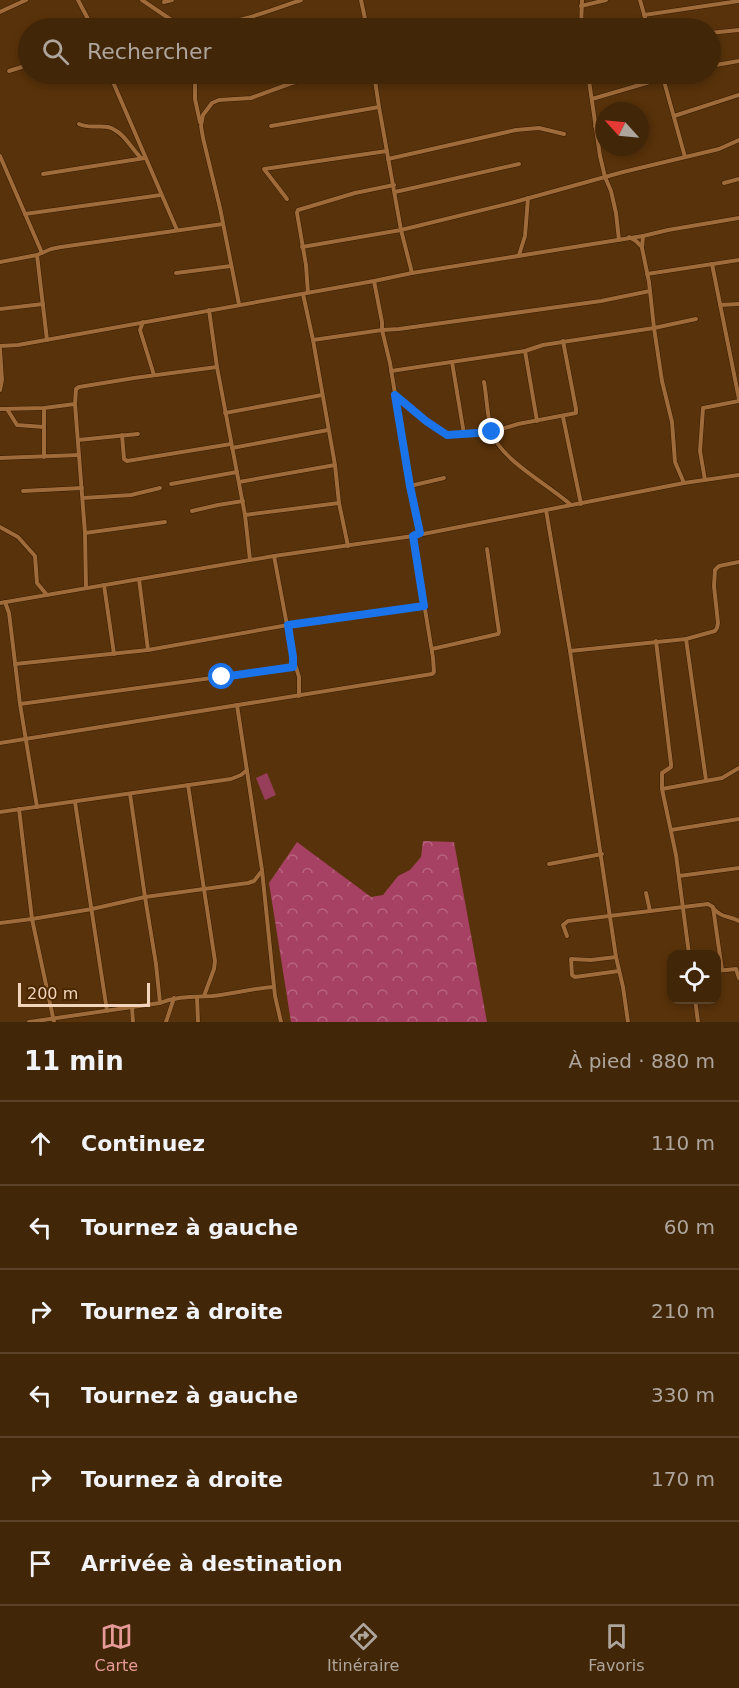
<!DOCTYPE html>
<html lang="fr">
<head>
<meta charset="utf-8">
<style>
  body { margin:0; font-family:"DejaVu Sans",sans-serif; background:#492e12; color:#f1f3f6 }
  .controls { position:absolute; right:18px; bottom:18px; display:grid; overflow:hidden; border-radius:12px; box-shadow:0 3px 9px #0003 }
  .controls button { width:54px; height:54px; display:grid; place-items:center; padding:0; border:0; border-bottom:2px solid #5a4329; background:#422608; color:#f1f3f6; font:30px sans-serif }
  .compass { position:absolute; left:595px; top:102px; width:54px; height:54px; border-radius:50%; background:#422608; box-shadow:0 3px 9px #0003; rotate:297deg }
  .scale { position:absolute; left:18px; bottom:15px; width:132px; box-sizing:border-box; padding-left:6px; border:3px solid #f2d5bc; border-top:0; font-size:16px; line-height:21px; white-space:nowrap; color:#f2d5bc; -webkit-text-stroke:4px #4c2800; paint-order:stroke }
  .stop { position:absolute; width:18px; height:18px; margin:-14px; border:4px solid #1a73e8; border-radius:50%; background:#fff }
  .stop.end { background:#1a73e8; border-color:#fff; box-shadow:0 2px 6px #0008 }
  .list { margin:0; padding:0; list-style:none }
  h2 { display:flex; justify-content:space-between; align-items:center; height:78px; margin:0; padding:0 24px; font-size:26px }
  h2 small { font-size:20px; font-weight:400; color:#aea59c }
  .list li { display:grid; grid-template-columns:39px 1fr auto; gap:18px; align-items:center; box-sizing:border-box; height:84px; padding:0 24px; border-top:2px solid #5a4329 }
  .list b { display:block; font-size:22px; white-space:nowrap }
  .list em { font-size:20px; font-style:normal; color:#aea59c }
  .icon { flex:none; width:33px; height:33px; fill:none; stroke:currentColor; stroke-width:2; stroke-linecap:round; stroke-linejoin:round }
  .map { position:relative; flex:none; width:739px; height:1022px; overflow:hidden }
  .search { position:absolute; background:#422608; box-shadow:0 3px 9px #0003; left:18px; right:18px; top:18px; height:66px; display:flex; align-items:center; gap:15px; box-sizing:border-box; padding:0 21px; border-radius:33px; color:#aea59c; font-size:22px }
  .sheet { height:582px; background:#422608 }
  nav { display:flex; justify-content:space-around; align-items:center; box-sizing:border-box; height:84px; border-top:2px solid #5a4329; background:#422608; font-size:16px; color:#aea59c }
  nav a { display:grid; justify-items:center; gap:3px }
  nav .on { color:#e69b98 }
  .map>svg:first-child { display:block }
  .grass { fill:#973e5b }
  .forest { fill:url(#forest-crowns) }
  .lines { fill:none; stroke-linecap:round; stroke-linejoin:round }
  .street-casing { stroke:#361c02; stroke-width:5 }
  .street { stroke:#9f6b3a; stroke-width:4 }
  .route { stroke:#1a73e8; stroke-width:8 }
</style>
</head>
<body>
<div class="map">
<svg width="739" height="1022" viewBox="0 0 739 1022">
  <defs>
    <pattern id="forest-crowns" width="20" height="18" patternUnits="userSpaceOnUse" patternTransform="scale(1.5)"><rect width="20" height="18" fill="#a74163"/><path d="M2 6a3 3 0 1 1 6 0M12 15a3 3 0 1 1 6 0" fill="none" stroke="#b8647e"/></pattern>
  </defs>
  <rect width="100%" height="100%" fill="#58320a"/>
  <!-- grass -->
  <polygon class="grass" points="267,773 276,795 265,800 256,778"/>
  <!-- forest -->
  <polygon class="forest" points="423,841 454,842 487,1022 291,1022 269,883 297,842 371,897 383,895 398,876 410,870 421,857"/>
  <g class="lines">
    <!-- street casing -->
    <g class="street-casing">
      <g id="street">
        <polyline points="78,0 88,19 91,28"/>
        <polyline points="142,0 173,21 180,28"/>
        <polyline points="361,0 367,28"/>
        <polyline points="640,0 648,28"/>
        <polyline points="164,2 172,0"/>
        <polyline points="581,6 606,0"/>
        <polyline points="0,12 26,0"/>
        <polyline points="644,15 739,1"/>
        <path d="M 197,28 C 232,25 267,12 301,0"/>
        <polyline points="345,28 366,22"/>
        <polyline points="581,28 582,0"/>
        <polyline points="625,28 648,26"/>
        <polyline points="710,33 739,30"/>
        <polyline points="710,66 739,61"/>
        <polyline points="9,71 28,65"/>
        <polyline points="108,74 113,82 177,230"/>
        <polyline points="195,74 195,99 200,122"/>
        <polyline points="374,74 379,107 401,230 412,273"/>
        <polyline points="463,74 466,74"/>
        <polyline points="588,74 600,156 605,177 611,191 616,213 619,240"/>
        <polyline points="662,74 685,157"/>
        <polyline points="592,99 677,74"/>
        <polyline points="674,116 739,95"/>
        <path d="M 79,124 C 90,129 97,125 108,127 C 123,131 131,148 141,158"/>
        <polyline points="271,126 379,107"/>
        <polyline points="595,126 604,124"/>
        <polyline points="0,156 42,253"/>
        <polyline points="388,159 516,130 539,128 564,134"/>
        <polyline points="43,174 145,158"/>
        <polyline points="724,183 739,179"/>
        <polyline points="395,192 519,164"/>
        <polyline points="287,199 264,169 387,151"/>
        <polyline points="25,214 161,195"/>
        <polyline points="643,236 642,248 649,282 654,328 662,381 672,422 675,462 684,483"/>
        <polyline points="629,237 636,241 642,247"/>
        <polyline points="302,247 401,230 511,203 623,172 719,149 739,140"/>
        <polyline points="519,255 525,236 528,198"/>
        <polyline points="0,262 37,255"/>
        <polyline points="712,264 739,399"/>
        <polyline points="176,273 231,266"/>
        <polyline points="647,274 739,260"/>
        <polyline points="374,281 382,322 382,330 390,363 410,486 420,533"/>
        <polyline points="308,293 306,265 297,213 298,210 355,193 394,185"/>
        <polyline points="303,294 313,340 335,465 339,503 348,546"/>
        <polyline points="239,304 220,208 203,138 201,126 203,115 212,103 219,100 251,98 292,83 331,74"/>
        <polyline points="720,305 739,304"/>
        <polyline points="0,309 43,304"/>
        <polyline points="209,310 217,367 245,515 250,560"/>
        <polyline points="143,322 140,330 154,375"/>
        <polyline points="47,340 37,255 51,249 61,247 223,224"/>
        <polyline points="313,340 382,330 399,329 601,301 650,291"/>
        <polyline points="0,346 18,345 374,281 412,273 643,236 668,230 739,218"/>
        <polyline points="0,349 2,380 0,390"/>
        <polyline points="452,362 464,434 492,432 518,424 576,413 576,409 563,341"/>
        <polyline points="391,371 525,351"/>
        <path d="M 484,382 C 487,398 487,417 492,433 C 501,460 549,485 571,505"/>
        <polyline points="395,395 444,434 450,436 464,434"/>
        <polyline points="44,408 44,457"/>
        <polyline points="0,409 44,408 75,404"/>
        <polyline points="7,409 17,425 44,427"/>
        <polyline points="225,413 322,395"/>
        <polyline points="563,417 581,504"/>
        <polyline points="537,421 525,351 543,345 654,328 696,319"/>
        <polyline points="122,435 124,459 127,461 231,444"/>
        <polyline points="78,440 138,434"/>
        <polyline points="232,448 328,430"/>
        <polyline points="0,458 79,455"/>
        <polyline points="705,480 700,451 703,408 739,401"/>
        <polyline points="239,482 335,465"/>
        <polyline points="171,484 237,472"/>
        <polyline points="410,486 444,478"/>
        <polyline points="23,491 82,488"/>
        <polyline points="83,498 131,495 160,488"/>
        <polyline points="546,510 570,651 616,957 623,987 628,1022"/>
        <polyline points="192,511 218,505 243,501"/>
        <polyline points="245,515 339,503"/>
        <polyline points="0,527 18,537 35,556 37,583 47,595"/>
        <polyline points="85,533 165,522"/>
        <polyline points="274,556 293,657 293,667 296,667 299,677 299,696"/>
        <polyline points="139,579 148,650"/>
        <polyline points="104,585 114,654"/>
        <polyline points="86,588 85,533 75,404 76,389 79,387 134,378 217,367"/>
        <polyline points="5,602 9,613 20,704 37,807"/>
        <polyline points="0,603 274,556 413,536 684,483 739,475"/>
        <polyline points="686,639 706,780"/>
        <polyline points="656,641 671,764 671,767 662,773 662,789 676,855 689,954"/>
        <polyline points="432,649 498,634 499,632 487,549"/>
        <polyline points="570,651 686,639 715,631 717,628 718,623 714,586 715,570 719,566 739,562"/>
        <polyline points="15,664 148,650 288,625 424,606"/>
        <polyline points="20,704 293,667"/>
        <polyline points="237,705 262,870 275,996 281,1022"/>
        <polyline points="0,743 432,674 434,672 433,658 413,536"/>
        <polyline points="188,785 215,961 214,969 204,996"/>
        <polyline points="662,789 722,778 739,768"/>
        <polyline points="130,794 145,897 156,964 160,1003"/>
        <polyline points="75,802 107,1011"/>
        <polyline points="19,809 32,919 54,1022"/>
        <polyline points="0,812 231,779 241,775 247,770"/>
        <polyline points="671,830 739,819"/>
        <polyline points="549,864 602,854"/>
        <polyline points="679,876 739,868"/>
        <polyline points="646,893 650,911"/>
        <path d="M 713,908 C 720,917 729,916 739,921"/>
        <polyline points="0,923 32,919 92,909 145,897 248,883 254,881 261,872"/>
        <polyline points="567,936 563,925 568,921 708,904 713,907 722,970"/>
        <polyline points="616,957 591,960 571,959 572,975 575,977 619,971"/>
        <polyline points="716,971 736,969 739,978"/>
        <polyline points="197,997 198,1022"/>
        <polyline points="695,999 698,1022"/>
        <polyline points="132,1007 133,1022"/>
        <path d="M 29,1022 L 160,1003 C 177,996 194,997 212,996 C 233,994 253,988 274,987"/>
        <polyline points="166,1022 174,998"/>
      </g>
    </g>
    <!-- street -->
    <use href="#street" class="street"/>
  </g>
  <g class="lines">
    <!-- route -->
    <polyline class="route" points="222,677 293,667 293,657 288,625 424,606 413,536 420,533 410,486 395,395 426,421 447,435 492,432"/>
  </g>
</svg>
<div class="controls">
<button><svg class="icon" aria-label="locate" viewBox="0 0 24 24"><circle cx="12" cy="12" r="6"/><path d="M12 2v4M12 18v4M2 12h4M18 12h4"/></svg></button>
</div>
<svg class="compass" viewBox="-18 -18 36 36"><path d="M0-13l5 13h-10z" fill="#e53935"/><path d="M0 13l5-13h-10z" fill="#aea59c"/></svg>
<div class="scale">200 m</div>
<div class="stop" style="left:222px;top:677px"></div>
<div class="stop end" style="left:492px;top:432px"></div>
<div class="search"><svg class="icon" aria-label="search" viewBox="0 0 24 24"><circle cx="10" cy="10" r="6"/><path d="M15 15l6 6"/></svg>Rechercher</div>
</div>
<section class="sheet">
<h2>11 min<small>À pied · 880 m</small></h2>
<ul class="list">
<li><svg class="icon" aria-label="ahead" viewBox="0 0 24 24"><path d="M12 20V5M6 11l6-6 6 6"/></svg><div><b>Continuez</b></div><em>110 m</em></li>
<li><svg class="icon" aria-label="left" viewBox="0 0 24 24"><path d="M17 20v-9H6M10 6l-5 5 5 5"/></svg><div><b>Tournez à gauche</b></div><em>60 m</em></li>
<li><svg class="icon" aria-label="right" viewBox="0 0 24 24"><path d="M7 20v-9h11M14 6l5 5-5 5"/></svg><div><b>Tournez à droite</b></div><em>210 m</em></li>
<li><svg class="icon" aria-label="left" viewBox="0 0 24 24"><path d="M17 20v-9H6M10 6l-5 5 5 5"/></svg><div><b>Tournez à gauche</b></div><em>330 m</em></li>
<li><svg class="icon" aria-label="right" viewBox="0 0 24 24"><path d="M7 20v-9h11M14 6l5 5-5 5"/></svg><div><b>Tournez à droite</b></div><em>170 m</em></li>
<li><svg class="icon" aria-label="arrive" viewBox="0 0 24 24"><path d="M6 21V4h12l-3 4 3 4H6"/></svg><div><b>Arrivée à destination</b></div></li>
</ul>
</section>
<nav>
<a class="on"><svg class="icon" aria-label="map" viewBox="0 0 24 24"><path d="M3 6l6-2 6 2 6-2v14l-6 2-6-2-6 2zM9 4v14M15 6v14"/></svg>Carte</a>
<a><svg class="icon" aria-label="directions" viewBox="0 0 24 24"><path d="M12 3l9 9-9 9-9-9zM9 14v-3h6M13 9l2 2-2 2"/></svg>Itinéraire</a>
<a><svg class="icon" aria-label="saved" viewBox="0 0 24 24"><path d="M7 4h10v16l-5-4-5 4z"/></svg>Favoris</a>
</nav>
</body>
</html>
